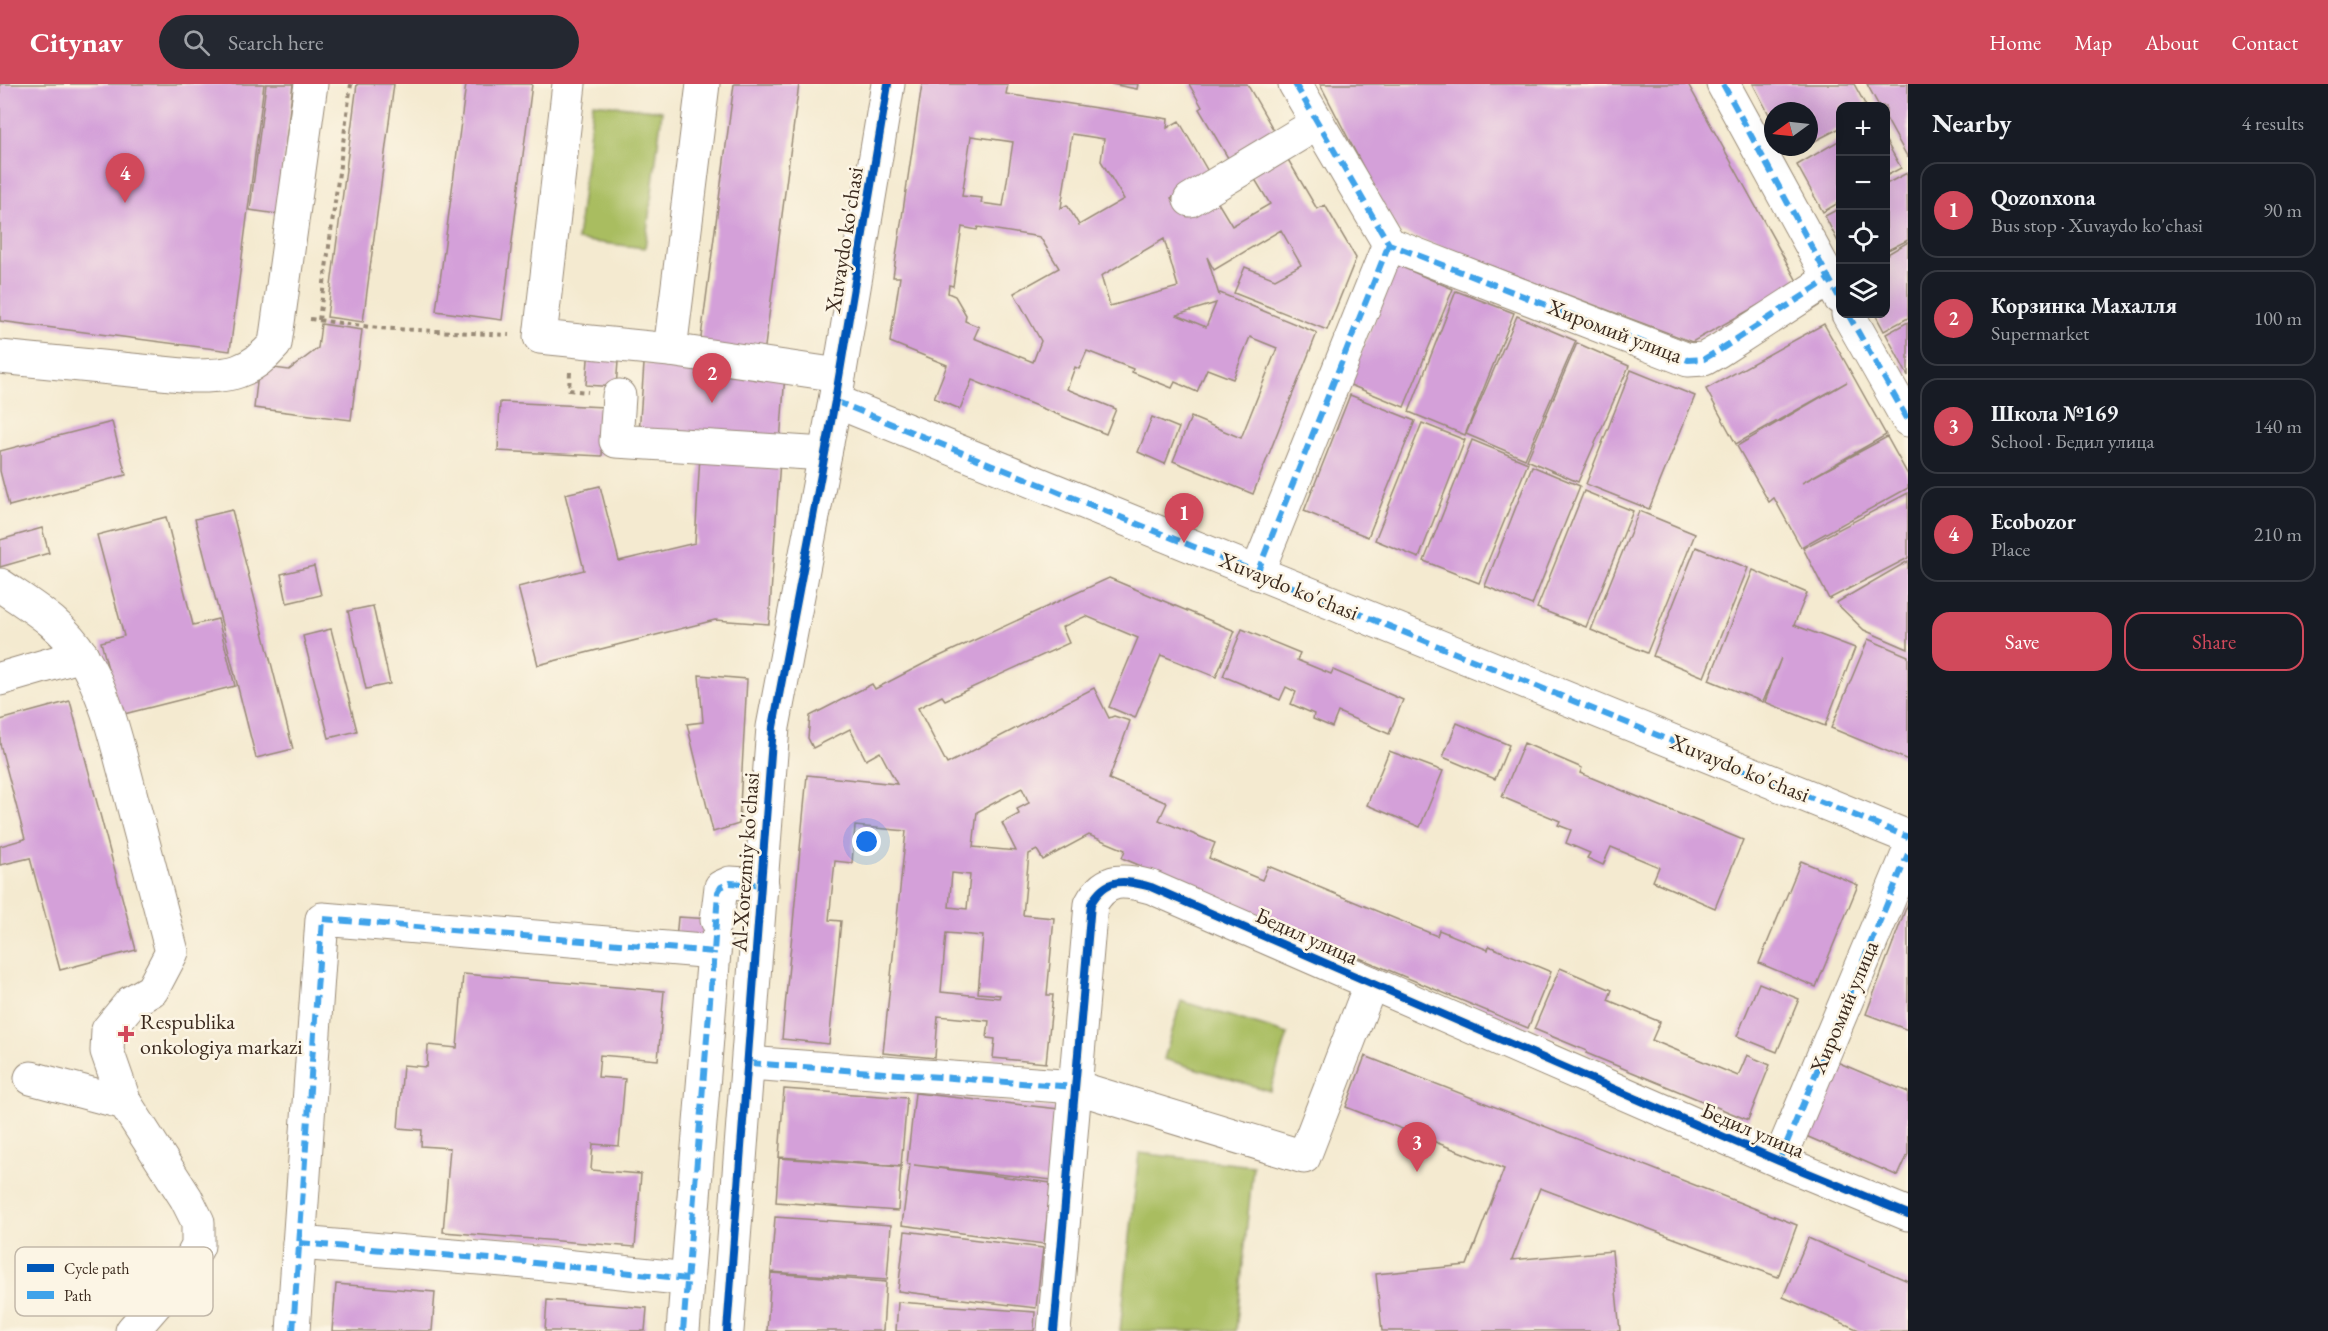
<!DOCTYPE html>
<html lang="en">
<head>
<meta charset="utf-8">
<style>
  body { margin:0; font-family:"EB Garamond",serif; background:#242831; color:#f1f3f6 }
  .controls { position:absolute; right:18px; top:18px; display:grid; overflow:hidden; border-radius:12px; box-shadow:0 6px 24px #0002 }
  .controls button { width:54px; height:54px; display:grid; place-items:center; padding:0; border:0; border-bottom:2px solid #363941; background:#171b24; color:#f1f3f6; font:30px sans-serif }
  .compass { position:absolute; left:1764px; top:18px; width:54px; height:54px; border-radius:50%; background:#171b24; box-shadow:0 6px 24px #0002; rotate:255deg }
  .you { position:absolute; left:867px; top:758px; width:21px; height:21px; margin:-15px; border:4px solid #fff; border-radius:50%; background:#1a73e8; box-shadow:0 0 0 9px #1a73e833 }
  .badge { display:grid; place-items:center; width:39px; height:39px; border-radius:50%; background:#d1495b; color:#fff; font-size:20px; font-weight:700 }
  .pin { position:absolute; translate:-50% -50px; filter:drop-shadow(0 2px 3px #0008) }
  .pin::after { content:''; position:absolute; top:32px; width:21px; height:18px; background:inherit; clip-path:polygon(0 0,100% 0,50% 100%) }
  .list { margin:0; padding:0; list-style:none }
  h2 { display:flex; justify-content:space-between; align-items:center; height:78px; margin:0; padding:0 24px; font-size:26px }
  h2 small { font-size:20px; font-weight:400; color:#9ea1a6 }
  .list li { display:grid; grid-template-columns:39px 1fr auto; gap:18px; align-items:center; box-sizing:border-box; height:96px; margin:0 12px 12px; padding:0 12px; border:2px solid #363941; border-radius:18px }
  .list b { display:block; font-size:22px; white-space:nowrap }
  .list p { margin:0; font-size:20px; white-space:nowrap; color:#9ea1a6 }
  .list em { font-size:20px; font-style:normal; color:#9ea1a6 }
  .actions { display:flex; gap:12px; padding:18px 24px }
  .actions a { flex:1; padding:14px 0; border:2px solid #d1495b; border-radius:18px; text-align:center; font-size:21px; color:#d1495b }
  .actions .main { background:#d1495b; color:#fff }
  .icon { flex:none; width:33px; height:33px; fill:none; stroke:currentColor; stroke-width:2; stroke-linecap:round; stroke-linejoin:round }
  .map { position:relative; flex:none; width:1908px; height:1247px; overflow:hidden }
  header { display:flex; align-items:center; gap:36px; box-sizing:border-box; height:84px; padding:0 30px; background:#d1495b; color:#fff }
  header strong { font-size:28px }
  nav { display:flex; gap:33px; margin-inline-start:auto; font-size:21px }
  .search { width:420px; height:54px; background:#242831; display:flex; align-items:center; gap:15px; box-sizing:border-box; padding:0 21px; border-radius:33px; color:#9ea1a6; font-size:22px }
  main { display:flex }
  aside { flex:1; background:#171b24 }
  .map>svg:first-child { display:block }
  .green { fill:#a9bd61; stroke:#727440; stroke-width:1.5 }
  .building { fill:#d4a0d9; fill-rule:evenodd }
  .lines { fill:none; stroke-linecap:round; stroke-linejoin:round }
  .minor-casing { stroke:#988a77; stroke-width:35 }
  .path { stroke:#988a77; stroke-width:4; stroke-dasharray:4.5 4.5; stroke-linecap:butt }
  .minor { stroke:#fff; stroke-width:33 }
  .quiet { stroke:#3fa3ea; stroke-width:6; stroke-dasharray:12 6; stroke-linecap:butt }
  .cycleway-casing { stroke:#fcf5e5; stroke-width:11 }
  .cycleway { stroke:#0057b8; stroke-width:8 }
  .poi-dot { fill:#d1495b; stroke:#fcf5e5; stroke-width:2 }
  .labels { text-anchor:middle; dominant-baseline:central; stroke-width:5; stroke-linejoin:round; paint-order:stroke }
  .street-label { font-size:22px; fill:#3b2a1e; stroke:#fcf5e5 }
  .poi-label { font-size:22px; fill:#3b2a1e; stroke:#fcf5e5; text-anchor:start }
  .key { fill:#fcf5e5; stroke:#c2b8a9; stroke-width:1.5 }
  .key-label { font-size:16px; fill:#3b2a1e }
</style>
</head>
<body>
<header>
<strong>Citynav</strong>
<div class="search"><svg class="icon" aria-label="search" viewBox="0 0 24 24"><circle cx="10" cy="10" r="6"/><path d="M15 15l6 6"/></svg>Search here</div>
<nav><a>Home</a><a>Map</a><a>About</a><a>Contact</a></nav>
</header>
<main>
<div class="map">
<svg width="1908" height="1247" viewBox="0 0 1908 1247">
  <rect width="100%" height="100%" fill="#fcf5e5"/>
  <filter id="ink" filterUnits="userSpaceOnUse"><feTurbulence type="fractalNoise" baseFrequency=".0167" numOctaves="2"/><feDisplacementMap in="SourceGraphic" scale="12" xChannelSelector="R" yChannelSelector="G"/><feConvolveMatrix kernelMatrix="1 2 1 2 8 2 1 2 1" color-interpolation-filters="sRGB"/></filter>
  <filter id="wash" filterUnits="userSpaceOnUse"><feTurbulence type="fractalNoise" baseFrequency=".008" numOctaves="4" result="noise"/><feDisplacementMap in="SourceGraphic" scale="24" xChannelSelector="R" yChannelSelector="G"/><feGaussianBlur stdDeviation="1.35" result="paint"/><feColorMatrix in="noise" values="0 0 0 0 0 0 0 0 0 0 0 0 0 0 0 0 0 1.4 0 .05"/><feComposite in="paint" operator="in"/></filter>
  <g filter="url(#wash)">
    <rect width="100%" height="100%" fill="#f4ead0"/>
    <!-- green -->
    <g class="green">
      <polygon points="593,19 662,27 645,164 577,156"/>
      <polygon points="1181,917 1288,950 1270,1007 1164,975"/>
      <polygon points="1139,1069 1253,1082 1236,1247 1120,1247"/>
    </g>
    <g id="blocks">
      <!-- building -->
      <g class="building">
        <polygon points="0,0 264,0 230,267 0,237"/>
        <polygon points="266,0 293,0 277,130 250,126"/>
        <polygon points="357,0 394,0 363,238 327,233"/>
        <polygon points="466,0 532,0 502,236 436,227"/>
        <polygon points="734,0 799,0 764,270 700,261"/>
        <path d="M 922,0 L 1008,0 L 1006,10 L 1168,35 L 1167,44 L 1179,37 L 1210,91 L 1171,114 L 1179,126 L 1211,107 L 1232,142 L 1270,120 L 1250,87 L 1283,67 L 1317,125 L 1325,121 L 1356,174 L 1327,246 L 1234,209 L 1245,183 L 1275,195 L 1301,181 L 1281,146 L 1214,186 L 1207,173 L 1219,211 L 1220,209 L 1317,249 L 1253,410 L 1173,377 L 1191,333 L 1241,354 L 1277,264 L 1250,253 L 1233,295 L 1207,285 L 1197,308 L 1175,298 L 1172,304 L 1132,288 L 1133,285 L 1087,267 L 1079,285 L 1075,283 L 1067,305 L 1116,325 L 1106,350 L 972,296 L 960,325 L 934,314 L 947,281 L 890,258 L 900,193 L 893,193 ZM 1072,50 L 1104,55 L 1101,77 L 1124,115 L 1079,141 L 1067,121 L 1061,124 ZM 971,52 L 1013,58 L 1003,122 L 981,119 L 982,114 L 962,112 ZM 962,143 L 977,146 L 978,143 L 1040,153 L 1059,184 L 1014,209 L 1041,257 L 1033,278 L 974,254 L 979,243 L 965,237 L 966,231 L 955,212 L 948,209 L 949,201 L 953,202 ZM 1164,155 L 1178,203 L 1110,222 L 1101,192 ZM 1216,219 L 1206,243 L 1177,231 Z"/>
        <polygon points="1111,0 1138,0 1137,5"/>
        <polygon points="1189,0 1247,0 1277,52 1231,79 1199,25 1202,23"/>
        <polygon points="1320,0 1688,0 1798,199 1692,258 1396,146"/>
        <polygon points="1753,0 1854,0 1866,22 1840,22 1840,44 1809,60 1809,27 1773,27 1773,38"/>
        <polygon points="1867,0 1908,0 1908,74 1886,34 1886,22 1879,22"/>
        <polygon points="1840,56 1840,118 1823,128 1797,81"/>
        <polygon points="1886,57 1901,84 1886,92"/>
        <polygon points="1786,63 1803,63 1789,70"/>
        <polygon points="1907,89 1908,156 1886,167 1886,100"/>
        <polygon points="1840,124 1840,162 1825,132"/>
        <polygon points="1908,158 1908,234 1884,247 1875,230 1886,230 1886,171"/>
        <polygon points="1397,181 1453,205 1404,323 1348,300"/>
        <polygon points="1456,207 1514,229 1465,351 1409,328"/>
        <polygon points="1517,232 1576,257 1525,375 1466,350"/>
        <polygon points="1908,238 1908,292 1886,250"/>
        <polygon points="321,240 362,246 351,336 254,324 259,282 289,286 318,264"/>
        <polygon points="1824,240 1886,351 1802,399 1887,353 1908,391 1908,404 1801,463 1774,414 1769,418 1737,362 1847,298 1736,360 1706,305"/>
        <polygon points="1577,259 1629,282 1578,398 1527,376"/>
        <polygon points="589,263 619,265 616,303 586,301"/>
        <polygon points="644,280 785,290 780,359 639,349"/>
        <polygon points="1631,286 1695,312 1649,425 1586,400"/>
        <polygon points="1350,311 1415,337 1368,453 1304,427"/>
        <polygon points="500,318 604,323 602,372 498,367"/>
        <polygon points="1152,333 1179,344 1165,380 1138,368"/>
        <polygon points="112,338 126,391 9,422 0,387 0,367"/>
        <polygon points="1422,339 1465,356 1419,474 1375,456"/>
        <polygon points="1472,356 1528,379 1479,499 1424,477"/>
        <polygon points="700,371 780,376 769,540 715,536 538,581 518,503 584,486 565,410 600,402 619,477 695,459"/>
        <polygon points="1532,382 1580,402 1532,521 1485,502"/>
        <polygon points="1584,407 1633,427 1586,543 1537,524"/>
        <polygon points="1908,409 1908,474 1829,515 1803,464"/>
        <polygon points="232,426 293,665 256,674 195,435"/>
        <polygon points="1639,427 1695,450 1647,569 1591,546"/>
        <polygon points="166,433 193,541 218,535 235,602 120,631 101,558 124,552 97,451"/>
        <polygon points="42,444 49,469 0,483 0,456"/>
        <polygon points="1696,463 1748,484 1704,593 1653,572"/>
        <polygon points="1908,477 1908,565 1864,546 1836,519"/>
        <polygon points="314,482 321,511 287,519 281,490"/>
        <polygon points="1753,486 1807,509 1794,541 1855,564 1825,642 1765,618 1781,574 1763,618 1709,596"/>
        <path d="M 1109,494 L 1235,547 L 1216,593 L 1161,571 L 1135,634 L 1109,623 L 1138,554 L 1086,532 L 1062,543 L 1069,559 L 945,616 L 942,612 L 918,624 L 947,680 L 1094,604 L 1109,634 L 1114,632 L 1130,637 L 1109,695 L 1167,719 L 1159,736 L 1215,759 L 1209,774 L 1262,796 L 1268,782 L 1437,852 L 1439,846 L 1488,866 L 1489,862 L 1551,888 L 1528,944 L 1196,806 L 1136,793 L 1141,782 L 1122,774 L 1125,766 L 1089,751 L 1043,776 L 1037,766 L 1029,770 L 1023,831 L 1054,834 L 1047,911 L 1053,911 L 1046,979 L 993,974 L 995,955 L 987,954 L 989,937 L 938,932 L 935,974 L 883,969 L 906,747 L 855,742 L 852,779 L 835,777 L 829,836 L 841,837 L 829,960 L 782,955 L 807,691 L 897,700 L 880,668 L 866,676 L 850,645 L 813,664 L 808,654 L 810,632 L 872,600 L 875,605 L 927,578 ZM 1022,704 L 1029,719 L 1017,725 L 1019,730 L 1002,739 L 1016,767 L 973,763 L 977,728 ZM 952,789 L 970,791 L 967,825 L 949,823 ZM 946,849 L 983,852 L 978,909 L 1000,911 L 999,914 L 941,908 Z"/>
        <polygon points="373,522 390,600 366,605 348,527"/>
        <polygon points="331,545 357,647 329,654 303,552"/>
        <polygon points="1242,545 1300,569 1297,576 1331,590 1333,586 1403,616 1389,650 1338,628 1332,643 1313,635 1314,630 1291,620 1296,608 1286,603 1280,616 1223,592"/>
        <polygon points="1868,555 1908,572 1908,676 1831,644"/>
        <polygon points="699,591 747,595 739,740 713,748 687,640 703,638"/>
        <polygon points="70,617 136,866 60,886 30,774 0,781 0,762 25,755 0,660 0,636"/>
        <polygon points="1457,639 1509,661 1495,695 1443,673"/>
        <polygon points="1524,659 1582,684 1580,689 1743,756 1715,824 1653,797 1659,783 1611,763 1603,781 1587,774 1590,769 1566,759 1571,746 1558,741 1560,737 1502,713"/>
        <polygon points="1389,667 1443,687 1420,743 1367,721"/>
        <polygon points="1801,777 1858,801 1816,903 1759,879"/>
        <polygon points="1908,819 1908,946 1866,930"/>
        <polygon points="678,833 728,836 726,859 676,856"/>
        <polygon points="1560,884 1612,906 1608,916 1660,938 1652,956 1738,992 1747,971 1770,981 1748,1036 1586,969 1587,967 1534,945"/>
        <polygon points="463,890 664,907 658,976 600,971 598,993 625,995 619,1062 593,1060 591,1086 641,1090 635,1163 443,1148 450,1064 421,1062 422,1046 398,1044 403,981 427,983 428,961 457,964"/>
        <polygon points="1759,899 1799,915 1777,968 1737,952"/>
        <polygon points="1365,972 1797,1141 1778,1193 1540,1104 1512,1176 1612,1167 1620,1247 1382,1247 1376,1190 1467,1181 1504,1085 1346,1023"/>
        <polygon points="1837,978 1908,1008 1908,1070 1898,1092 1806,1052"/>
        <polygon points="784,1005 907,1014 901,1082 779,1073"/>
        <polygon points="915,1009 1059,1025 1052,1096 914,1081 1051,1099 1044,1160 902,1141 910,1080 907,1080"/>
        <polygon points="779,1074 901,1083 898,1127 776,1118"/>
        <polygon points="775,1133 891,1141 887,1196 771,1188"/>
        <polygon points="905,1147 1043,1164 1036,1224 898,1207"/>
        <polygon points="1808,1154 1908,1197 1908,1247 1861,1247 1783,1213"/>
        <polygon points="771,1189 886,1198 883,1247 767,1247"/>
        <polygon points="336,1200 435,1208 432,1247 332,1247"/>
        <polygon points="547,1216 647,1224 645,1247 545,1247"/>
        <polygon points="898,1218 1035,1228 1034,1247 896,1247"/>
      </g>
    </g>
  </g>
  <g filter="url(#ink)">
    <use href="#blocks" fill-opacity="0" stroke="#988a77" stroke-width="1.5"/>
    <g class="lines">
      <!-- minor casing -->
      <g class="minor-casing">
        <g id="minor">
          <polyline points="569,0 540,253 670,266 839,291"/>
          <polyline points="1295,0 1389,160 1688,276 1704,275 1718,267 1829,195"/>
          <polyline points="1723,0 1840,214"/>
          <polyline points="1190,116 1318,39"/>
          <polyline points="1848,230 1908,336"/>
          <polyline points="670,266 703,0"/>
          <path d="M 0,273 L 192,292 C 230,292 249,290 275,260 L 311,0"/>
          <polyline points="619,312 616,357 825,370"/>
          <polyline points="835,317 1908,753"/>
          <polyline points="1257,489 1389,160"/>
          <path d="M 0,501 C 29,521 63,540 82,572 C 107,612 117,660 129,705 C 143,759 158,814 172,868 L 152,906 L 131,918 L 108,946 L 107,967 L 125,1019"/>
          <polyline points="0,595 82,571"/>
          <polyline points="717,836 721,803 730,799 762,801"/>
          <polyline points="749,979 1075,1003 1304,1073 1371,899"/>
          <polyline points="31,994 125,1019 186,1114 198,1138 198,1162 185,1186 132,1247"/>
          <polyline points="1779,1077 1908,770"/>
          <polyline points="299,1159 526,1178 688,1195"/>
          <polyline points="293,1247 322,835 714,868 715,859"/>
          <polyline points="683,1247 714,868"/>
          <polyline points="727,1247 773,643 835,317 888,0"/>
          <path d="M 1054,1247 L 1091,820 C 1106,792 1125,796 1151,803 L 1779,1077 L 1908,1130"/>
        </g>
      </g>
      <!-- path -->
      <g class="path">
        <polyline points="310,235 378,244 509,251"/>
        <polyline points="319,236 351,0"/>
        <polyline points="570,288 569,306 588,308"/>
      </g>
      <!-- minor -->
      <use href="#minor" class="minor"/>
      <!-- quiet -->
      <g class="quiet">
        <polyline points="1295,0 1389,160 1688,276 1704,275 1718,267 1829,195"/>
        <polyline points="1723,0 1840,215"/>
        <polyline points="1848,230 1908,336"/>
        <polyline points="835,317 1908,753"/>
        <polyline points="1257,489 1389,160"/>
        <polyline points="749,979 1075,1003"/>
        <polyline points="1779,1077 1908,770"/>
        <polyline points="299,1159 526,1178 688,1195"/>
        <polyline points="293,1247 322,835 714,868 718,808 721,803 730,799 762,801"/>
        <polyline points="683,1247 714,868"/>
      </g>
      <!-- cycleway casing -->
      <g class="cycleway-casing">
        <g id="cycleway">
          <polyline points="727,1247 773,643 835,317 888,0"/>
          <path d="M 1054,1247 L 1091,820 C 1106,792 1125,796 1151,803 L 1779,1077 L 1908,1130"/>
        </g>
      </g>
      <!-- cycleway -->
      <use href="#cycleway" class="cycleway"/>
    </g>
  </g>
  <!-- markers -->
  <path class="poi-dot" d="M123 941h6v6h6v6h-6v6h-6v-6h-6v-6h6z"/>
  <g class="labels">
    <!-- street labels -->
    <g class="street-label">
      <text transform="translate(844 156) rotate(-81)">Xuvaydo ko'chasi</text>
      <text transform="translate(1615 247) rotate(21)">Хиромий улица</text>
      <text transform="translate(1289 502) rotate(22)">Xuvaydo ko'chasi</text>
      <text transform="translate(1740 684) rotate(22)">Xuvaydo ko'chasi</text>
      <text transform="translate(745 778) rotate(-86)">Al-Xorezmiy ko'chasi</text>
      <text transform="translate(1307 852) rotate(24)">Бедил улица</text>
      <text transform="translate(1844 923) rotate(-67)">Хиромий улица</text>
      <text transform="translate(1753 1046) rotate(23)">Бедил улица</text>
    </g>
    <!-- poi labels -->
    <g class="poi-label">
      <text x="140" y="937">Respublika<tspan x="140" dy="25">onkologiya markazi</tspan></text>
    </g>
  </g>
  <!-- legend -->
  <rect x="15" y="1163" width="198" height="69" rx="9" class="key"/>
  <rect x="27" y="1180" width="27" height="8" fill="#0057b8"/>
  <rect x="27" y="1207" width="27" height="8" fill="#3fa3ea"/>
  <g class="key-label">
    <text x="64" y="1190">Cycle path</text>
    <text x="64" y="1217">Path</text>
  </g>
</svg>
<div class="controls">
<button>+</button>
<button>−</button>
<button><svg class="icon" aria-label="locate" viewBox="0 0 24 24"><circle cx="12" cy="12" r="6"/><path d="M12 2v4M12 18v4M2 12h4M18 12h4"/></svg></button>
<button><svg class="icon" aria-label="layers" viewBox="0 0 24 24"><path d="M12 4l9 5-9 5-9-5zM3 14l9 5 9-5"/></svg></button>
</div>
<svg class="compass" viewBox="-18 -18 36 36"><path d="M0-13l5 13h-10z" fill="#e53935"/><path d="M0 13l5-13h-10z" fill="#9ea1a6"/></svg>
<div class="you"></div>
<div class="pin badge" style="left:1184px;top:459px">1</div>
<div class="pin badge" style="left:712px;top:319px">2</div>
<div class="pin badge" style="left:1417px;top:1088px">3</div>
<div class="pin badge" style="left:125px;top:119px">4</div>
</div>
<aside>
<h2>Nearby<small>4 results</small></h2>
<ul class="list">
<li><span class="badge">1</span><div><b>Qozonxona</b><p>Bus stop · Xuvaydo ko'chasi</p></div><em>90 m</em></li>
<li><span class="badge">2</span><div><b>Корзинка Махалля</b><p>Supermarket</p></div><em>100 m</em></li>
<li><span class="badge">3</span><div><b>Школа №169</b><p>School · Бедил улица</p></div><em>140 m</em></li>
<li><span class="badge">4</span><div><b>Ecobozor</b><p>Place</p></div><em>210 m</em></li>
</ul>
<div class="actions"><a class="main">Save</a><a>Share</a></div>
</aside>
</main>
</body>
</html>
